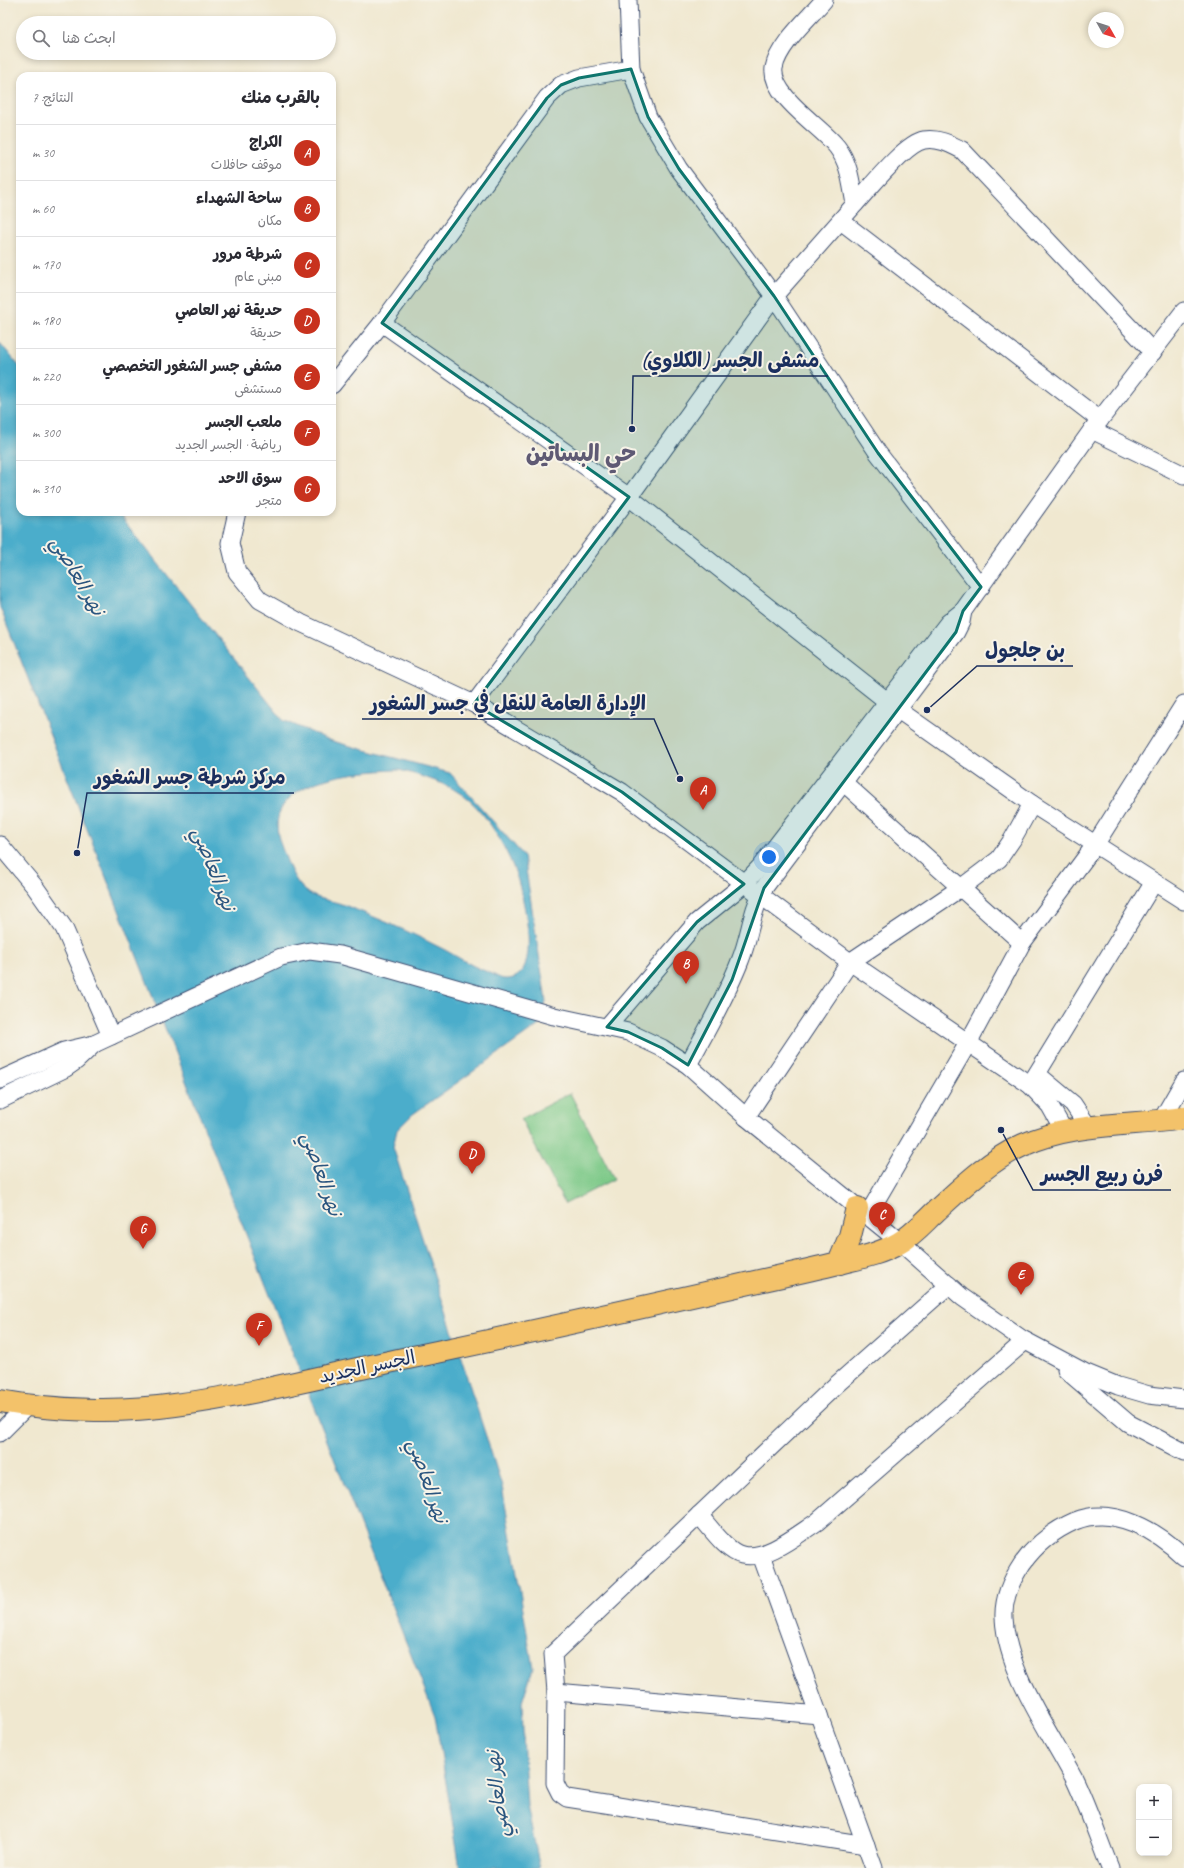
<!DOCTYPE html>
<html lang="ar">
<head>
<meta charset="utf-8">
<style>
  body { margin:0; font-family:Caveat,"Playpen Sans Arabic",sans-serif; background:#f7f7f7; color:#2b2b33; direction:rtl }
  .controls { position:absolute; right:12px; bottom:12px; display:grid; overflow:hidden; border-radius:8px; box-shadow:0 2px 6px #0003 }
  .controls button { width:36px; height:36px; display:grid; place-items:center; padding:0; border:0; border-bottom:1px solid #e1e1e2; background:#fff; color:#2b2b33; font:20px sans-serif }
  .compass { position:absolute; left:1088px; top:12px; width:36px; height:36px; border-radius:50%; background:#fff; box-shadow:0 2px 6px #0003; rotate:129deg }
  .you { position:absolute; left:769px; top:857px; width:14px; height:14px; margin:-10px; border:3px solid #fff; border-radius:50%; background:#1a73e8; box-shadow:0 0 0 6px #1a73e833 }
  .badge { display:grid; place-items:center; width:26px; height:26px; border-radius:50%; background:#c8321e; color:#fff; font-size:13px; font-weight:700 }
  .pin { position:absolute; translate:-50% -33px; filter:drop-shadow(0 1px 2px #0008) }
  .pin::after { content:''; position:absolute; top:21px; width:14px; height:12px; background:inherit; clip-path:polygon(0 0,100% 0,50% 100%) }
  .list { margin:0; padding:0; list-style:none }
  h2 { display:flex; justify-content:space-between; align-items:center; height:52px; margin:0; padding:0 16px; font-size:17px }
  h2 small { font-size:13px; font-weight:400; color:#7c7c81 }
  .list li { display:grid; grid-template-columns:26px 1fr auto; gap:12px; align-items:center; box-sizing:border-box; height:56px; padding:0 16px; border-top:1px solid #e1e1e2 }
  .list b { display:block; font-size:15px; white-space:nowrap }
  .list p { margin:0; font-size:13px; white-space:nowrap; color:#7c7c81 }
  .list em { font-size:13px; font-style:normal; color:#7c7c81 }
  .icon { flex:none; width:22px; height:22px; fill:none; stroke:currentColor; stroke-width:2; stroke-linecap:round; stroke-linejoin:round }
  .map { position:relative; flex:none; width:1184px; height:1868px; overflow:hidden; direction:ltr }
  .search { position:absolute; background:#fff; box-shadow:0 2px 6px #0003; left:16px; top:16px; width:320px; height:44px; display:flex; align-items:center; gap:10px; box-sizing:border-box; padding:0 14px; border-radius:22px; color:#7c7c81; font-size:15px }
  .panel { position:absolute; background:#fff; box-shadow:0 2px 6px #0003; left:16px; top:72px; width:320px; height:444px; border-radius:12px; direction:rtl }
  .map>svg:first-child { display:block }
  .green { fill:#7dc988; stroke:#4c7c73 }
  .water { fill:#4cadcb; stroke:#346e94; fill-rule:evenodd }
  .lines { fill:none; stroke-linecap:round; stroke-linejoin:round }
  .minor-casing { stroke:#3b4b6f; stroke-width:19 }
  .major-casing { stroke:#3b4b6f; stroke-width:24 }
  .minor { stroke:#fff; stroke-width:17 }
  .major { stroke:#f3c26a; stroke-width:22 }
  .marked { fill:#0f766e; fill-opacity:0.2; stroke:#0f766e; stroke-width:3; stroke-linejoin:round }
  .labels { text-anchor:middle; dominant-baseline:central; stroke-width:4; stroke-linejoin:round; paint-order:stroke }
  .street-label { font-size:19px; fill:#1b2f5e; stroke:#f7f3e8 }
  .water-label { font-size:20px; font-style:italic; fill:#2a557f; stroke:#f7f3e8 }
  .district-label { font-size:23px; font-weight:bold; fill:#5f5a74; stroke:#f7f3e8 }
  .leader { fill:none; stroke:#1b2f5e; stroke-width:1.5 }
  .callout-dot { fill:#1b2f5e; stroke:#f7f3e8; stroke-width:1.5 }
  .callout-label { font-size:20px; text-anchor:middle; font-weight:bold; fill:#1b2f5e; stroke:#f7f3e8; stroke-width:4; stroke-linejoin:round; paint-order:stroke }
</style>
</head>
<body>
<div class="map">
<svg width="1184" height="1868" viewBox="0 0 1184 1868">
  <rect width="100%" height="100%" fill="#f7f3e8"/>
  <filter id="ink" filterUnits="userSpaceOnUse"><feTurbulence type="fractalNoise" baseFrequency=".025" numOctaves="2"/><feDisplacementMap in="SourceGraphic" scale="8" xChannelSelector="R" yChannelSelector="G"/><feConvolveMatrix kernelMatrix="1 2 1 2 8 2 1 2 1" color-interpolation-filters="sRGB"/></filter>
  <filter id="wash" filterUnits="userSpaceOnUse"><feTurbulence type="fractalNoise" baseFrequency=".012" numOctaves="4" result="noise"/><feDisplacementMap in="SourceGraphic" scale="16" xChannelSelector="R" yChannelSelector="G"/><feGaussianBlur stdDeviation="0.9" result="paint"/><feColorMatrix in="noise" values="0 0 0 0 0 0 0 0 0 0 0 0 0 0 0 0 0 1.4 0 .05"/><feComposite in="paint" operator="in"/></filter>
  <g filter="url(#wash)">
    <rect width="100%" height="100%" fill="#f0e8d0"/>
    <!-- green -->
    <polygon class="green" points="570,1093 614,1179 565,1204 521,1119"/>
    <!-- water -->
    <path class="water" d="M 0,343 L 20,367 L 20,512 L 117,512 L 283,720 L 332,741 L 450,773 L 524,856 L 546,1001 L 539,1025 L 413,1114 L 397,1130 L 393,1147 L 502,1486 L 533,1668 L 522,1702 L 524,1756 L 527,1806 L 540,1868 L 460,1868 L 435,1716 L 0,607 ZM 399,770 C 422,776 451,784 469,800 C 489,817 504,845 514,869 C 522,889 546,981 505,979 C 500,979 493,974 488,972 C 470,966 454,954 437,946 C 406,930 375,917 344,905 C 332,900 316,900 306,891 C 293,881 288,863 282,848 C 254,779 355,771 399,770 Z"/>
  </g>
  <g filter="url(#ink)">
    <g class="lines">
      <!-- minor casing -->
      <g class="minor-casing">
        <g id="minor">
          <polyline points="628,0 631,69 648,117 679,169 774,296 878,453 981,587"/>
          <path d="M 855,204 C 869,189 905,143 924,140 C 939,138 950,144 962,150 L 1153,352"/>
          <polyline points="841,221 1100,420"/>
          <polyline points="382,323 629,497 897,709 1032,804 1184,901"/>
          <polyline points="332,385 382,323 547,98 561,85 579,78 631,69"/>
          <polyline points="1092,430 1184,475"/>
          <polyline points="237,512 230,543 237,572 260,600 301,623 474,704 622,792 850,962 1030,1085 1050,1106 1064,1131"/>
          <path d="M 474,704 L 629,497 L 774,296 L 855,204 C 851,184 850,164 837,147 C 822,127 770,96 774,68 C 778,45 809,18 824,0"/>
          <polyline points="843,782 1022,943"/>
          <polyline points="0,845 35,887 64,928 111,1036"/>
          <polyline points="607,1027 697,922 744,884 760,867 948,623 963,611 1092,430 1184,311"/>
          <path d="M 688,1065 C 706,1031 726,997 740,961 C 750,937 751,911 764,888 L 956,632 L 961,622 L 963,611"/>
          <polyline points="1037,1074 1073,1104 1089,1128"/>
          <polyline points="0,1080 64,1051 94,1044 281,957 310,951 340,955 554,1016 628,1032 662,1048 688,1065 746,1117 900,1242 962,1297 1022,1339 1084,1372 1118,1386 1149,1395 1184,1399"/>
          <polyline points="1030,1085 1154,882"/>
          <polyline points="0,1100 66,1068 76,1061 94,1044"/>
          <polyline points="746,1117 850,962 962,887 999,859 1012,840 1032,804"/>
          <polyline points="1161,1121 1184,1081"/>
          <polyline points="867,1216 968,1043 1022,943 1095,845 1184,704"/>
          <polyline points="1066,1370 1128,1423 1184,1452"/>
          <polyline points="0,1433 27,1406"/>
          <path d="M 699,1515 C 710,1527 726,1551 742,1555 C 766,1561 798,1534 817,1522 L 1025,1341"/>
          <polyline points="761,1555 874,1868"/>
          <polyline points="556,1692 819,1715"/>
          <polyline points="866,1845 567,1798 560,1793 555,1783 556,1692 553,1654 836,1385 949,1285"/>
          <path d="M 1110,1868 C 1098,1838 1088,1807 1074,1778 C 1049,1730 1007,1673 1004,1618 C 1003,1599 1012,1579 1022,1564 C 1036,1544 1052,1531 1075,1521 C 1114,1505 1157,1531 1184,1557"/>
        </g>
      </g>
      <!-- major casing -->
      <g class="major-casing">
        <g id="major">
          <polyline points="839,1263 850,1236 857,1208"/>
          <path d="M 0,1401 C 56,1411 119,1413 175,1405 C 252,1395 327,1375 403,1359 C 548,1329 693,1296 839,1263 C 859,1258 880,1254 899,1243 C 913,1235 924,1222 936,1211 C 962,1187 990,1160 1023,1145 C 1073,1122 1131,1126 1184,1118"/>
        </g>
      </g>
      <!-- minor -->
      <use href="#minor" class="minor"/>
      <!-- major -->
      <use href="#major" class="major"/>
    </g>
  </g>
  <!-- marked area -->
  <path class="marked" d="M 631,69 L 648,117 L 679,169 L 774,296 L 878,453 L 981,587 L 963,611 L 956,632 L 764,888 L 732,980 L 688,1065 L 662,1048 L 628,1032 L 607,1027 L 697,922 L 744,884 L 622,792 L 474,704 L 629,497 L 382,323 L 547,98 L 561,85 L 579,78 Z"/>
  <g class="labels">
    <!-- street labels -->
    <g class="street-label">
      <text transform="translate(367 1367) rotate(-12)">الجسر الجديد</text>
    </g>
    <!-- water labels -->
    <g class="water-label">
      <text transform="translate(78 576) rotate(60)">نهر العاصي</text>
      <text transform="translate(214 869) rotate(69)">نهر العاصي</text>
      <text transform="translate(322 1174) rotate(71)">نهر العاصي</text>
      <text transform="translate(428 1481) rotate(71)">نهر العاصي</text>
      <text transform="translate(497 1794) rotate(-96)">نهر العاصي</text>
    </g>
    <!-- district labels -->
    <g class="district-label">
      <text x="581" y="453">حي البساتين</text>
    </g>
  </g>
  <!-- callouts -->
  <path class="leader" d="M632 429L633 376H828M927 710L977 666H1073M680 779L654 719H362M77 853L87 793H294M1001 1130L1033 1190H1171"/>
  <g class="callout-dot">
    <circle cx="632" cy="429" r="4"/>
    <circle cx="927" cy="710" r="4"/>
    <circle cx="680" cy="779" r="4"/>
    <circle cx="77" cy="853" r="4"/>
    <circle cx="1001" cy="1130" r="4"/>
  </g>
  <g class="callout-label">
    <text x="730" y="367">مشفى الجسر (الكلاوي)</text>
    <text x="1025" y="657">بن جلجول</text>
    <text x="508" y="710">الإدارة العامة للنقل في جسر الشغور</text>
    <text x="190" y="784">مركز شرطة جسر الشغور</text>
    <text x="1102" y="1181">فرن ربيع الجسر</text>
  </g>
</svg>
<div class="controls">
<button>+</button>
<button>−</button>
</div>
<svg class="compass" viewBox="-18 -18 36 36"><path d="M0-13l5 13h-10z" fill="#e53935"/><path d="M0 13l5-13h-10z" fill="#7c7c81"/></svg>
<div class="you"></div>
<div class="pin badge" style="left:703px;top:810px">A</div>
<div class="pin badge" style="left:686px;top:984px">B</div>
<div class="pin badge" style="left:882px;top:1235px">C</div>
<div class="pin badge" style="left:472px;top:1174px">D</div>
<div class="pin badge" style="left:1021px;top:1295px">E</div>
<div class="pin badge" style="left:259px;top:1346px">F</div>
<div class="pin badge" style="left:143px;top:1249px">G</div>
<div class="search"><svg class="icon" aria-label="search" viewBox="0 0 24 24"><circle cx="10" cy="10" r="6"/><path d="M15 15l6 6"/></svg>ابحث هنا</div>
<section class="panel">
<h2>بالقرب منك<small>النتائج: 7</small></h2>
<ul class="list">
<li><span class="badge">A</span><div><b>الكراج</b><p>موقف حافلات</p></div><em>30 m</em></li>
<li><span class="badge">B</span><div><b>ساحة الشهداء</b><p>مكان</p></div><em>60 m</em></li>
<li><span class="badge">C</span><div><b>شرطة مرور</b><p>مبنى عام</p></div><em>170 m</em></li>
<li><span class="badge">D</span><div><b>حديقة نهر العاصي</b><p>حديقة</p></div><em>180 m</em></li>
<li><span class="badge">E</span><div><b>مشفى جسر الشغور التخصصي</b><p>مستشفى</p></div><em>220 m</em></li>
<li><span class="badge">F</span><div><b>ملعب الجسر</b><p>رياضة · الجسر الجديد</p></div><em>300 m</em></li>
<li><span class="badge">G</span><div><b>سوق الاحد</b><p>متجر</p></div><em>310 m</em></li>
</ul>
</section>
</div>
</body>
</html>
